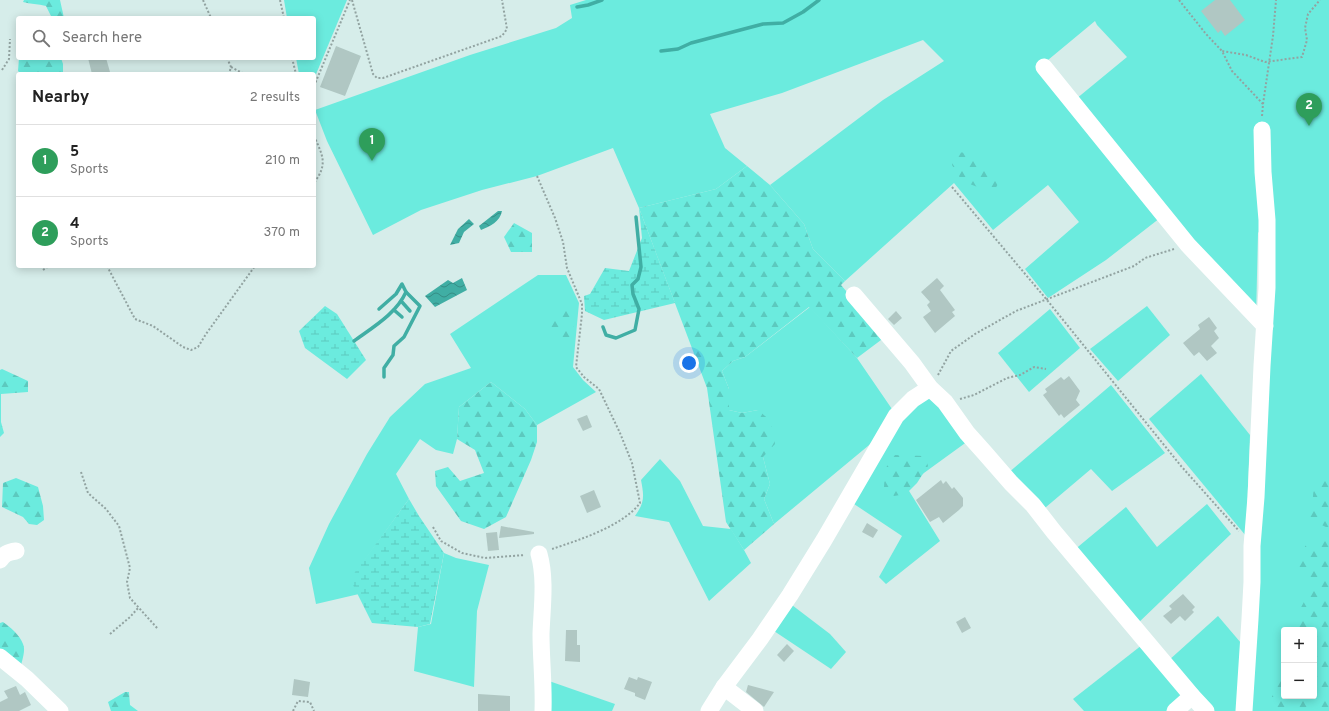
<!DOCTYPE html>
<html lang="en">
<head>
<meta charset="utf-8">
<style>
  body { margin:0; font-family:Overpass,sans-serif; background:#f6f6f6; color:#222 }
  .controls { position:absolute; right:12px; bottom:12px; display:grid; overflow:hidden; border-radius:4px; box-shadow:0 2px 10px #0003 }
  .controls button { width:36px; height:36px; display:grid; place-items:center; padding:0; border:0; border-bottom:1px solid #e0e0e0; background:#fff; color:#222; font:20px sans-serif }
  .you { position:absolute; left:689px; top:363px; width:14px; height:14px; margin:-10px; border:3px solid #fff; border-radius:50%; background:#1a73e8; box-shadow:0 0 0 6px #1a73e833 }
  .badge { display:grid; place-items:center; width:26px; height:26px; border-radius:50%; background:#a253c4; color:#fff; font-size:13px; font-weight:700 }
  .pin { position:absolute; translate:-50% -33px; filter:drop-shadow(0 1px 2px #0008) }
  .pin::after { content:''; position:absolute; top:21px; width:14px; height:12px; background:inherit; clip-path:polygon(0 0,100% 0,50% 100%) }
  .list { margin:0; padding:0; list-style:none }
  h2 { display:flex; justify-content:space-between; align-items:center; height:52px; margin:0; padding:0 16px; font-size:17px }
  h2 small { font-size:13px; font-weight:400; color:#767676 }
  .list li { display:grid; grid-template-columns:26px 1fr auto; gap:12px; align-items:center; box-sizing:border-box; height:72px; padding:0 16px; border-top:1px solid #e0e0e0 }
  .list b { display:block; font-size:15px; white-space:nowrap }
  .list p { margin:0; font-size:13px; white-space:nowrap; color:#767676 }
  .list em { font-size:13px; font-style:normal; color:#767676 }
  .icon { flex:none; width:22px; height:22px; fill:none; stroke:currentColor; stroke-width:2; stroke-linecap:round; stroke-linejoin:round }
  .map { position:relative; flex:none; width:1329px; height:711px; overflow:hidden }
  .search { position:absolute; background:#fff; box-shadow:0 2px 10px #0003; left:16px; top:16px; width:300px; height:44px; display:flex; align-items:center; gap:10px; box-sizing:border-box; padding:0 14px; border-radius:4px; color:#767676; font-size:15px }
  .panel { position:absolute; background:#fff; box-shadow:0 2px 10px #0003; left:16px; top:72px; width:300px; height:196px; border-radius:4px }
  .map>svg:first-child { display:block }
  .grass { fill:#6bebde; fill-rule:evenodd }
  .forest { fill:url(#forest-firs) }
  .wetland { fill:url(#wetland-marsh) }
  .water { fill:url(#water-waves) }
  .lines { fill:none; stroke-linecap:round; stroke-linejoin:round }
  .stream { stroke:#40aea4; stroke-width:3.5 }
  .building { fill:#b0c7c3 }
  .path { stroke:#92a3a1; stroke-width:2; stroke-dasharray:2 2; stroke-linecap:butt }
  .minor { stroke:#fff; stroke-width:17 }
</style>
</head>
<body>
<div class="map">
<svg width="1329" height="711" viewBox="0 0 1329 711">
  <defs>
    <pattern id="forest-firs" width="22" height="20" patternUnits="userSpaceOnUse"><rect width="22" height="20" fill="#6bebde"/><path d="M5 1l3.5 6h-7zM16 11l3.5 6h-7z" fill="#5cc9be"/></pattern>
    <pattern id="wetland-marsh" width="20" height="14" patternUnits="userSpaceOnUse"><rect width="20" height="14" fill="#6bebde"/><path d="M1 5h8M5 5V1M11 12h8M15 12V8" fill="none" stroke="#5cc9be"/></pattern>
    <pattern id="water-waves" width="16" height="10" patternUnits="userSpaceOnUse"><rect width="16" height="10" fill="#40aea4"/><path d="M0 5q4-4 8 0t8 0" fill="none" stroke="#358d85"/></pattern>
  </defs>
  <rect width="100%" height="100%" fill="#d6edea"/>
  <!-- grass -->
  <g class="grass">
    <polygon points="284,0 347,0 314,79 314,74 299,74 296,58 314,58 314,18 287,18"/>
    <path d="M 586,0 L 1329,0 L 1329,711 L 1250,711 L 1265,224 L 1258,233 L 1256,317 L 1076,99 L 1127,57 L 1097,25 L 1095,21 L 1048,60 L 1160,218 L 1106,260 L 1048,298 L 1025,269 L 1079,222 L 1048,185 L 993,230 L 954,183 L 845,281 L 813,249 L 804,224 L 770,185 L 883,100 L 944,61 L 923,40 L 782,93 L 710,114 L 725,148 L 747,166 L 716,189 L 639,208 L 613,148 L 537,176 L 482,190 L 421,210 L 373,235 L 327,141 L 315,110 L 470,55 L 556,28 L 572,18 L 570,5 ZM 1284,630 L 1314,630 L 1314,696 L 1284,696 Z"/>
    <polygon points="538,275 566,275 579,303 573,367 583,380 596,392 537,425 525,409 491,382 459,407 457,439 453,454 436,450 420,439 396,474 409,499 351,579 359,594 316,604 309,568 329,524 367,454 390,417 425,384 471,368 450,334"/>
    <polygon points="1147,306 1170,335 1118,381 1090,349"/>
    <polygon points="810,307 857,358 894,412 880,436 774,524 764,499 770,484 763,457 758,410 742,413 729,410 729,389 722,371 733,361 745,357"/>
    <polygon points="1050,309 1080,348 1029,392 998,353"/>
    <polygon points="1201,374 1250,435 1246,536 1149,419"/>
    <polygon points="1111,385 1165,453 1112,491 1091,469 1039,513 1007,474"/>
    <polygon points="932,397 968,441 906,486 940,541 886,584 879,577 902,536 851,502 911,403"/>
    <path d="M 660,459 L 680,481 L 703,526 L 731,529 L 744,550 L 751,563 L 709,601 L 669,522 L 635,516 C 645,502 644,496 641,480 Z"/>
    <polygon points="1207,504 1231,534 1136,625 1073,551 1126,507 1157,547"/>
    <polygon points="444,553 456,558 489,565 477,611 474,687 414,671 418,627 431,624"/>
    <polygon points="788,602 830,634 846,652 831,669 771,629"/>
    <polygon points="1218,616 1241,643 1238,711 1209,711 1168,661"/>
    <polygon points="1142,645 1184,695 1168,711 1084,711 1073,699"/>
    <polygon points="549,681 615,704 612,711 549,711"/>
  </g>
  <!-- forest -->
  <g class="forest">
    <path d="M 24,0 L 60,0 L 64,18 L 52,18 L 46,6 C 38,4 30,4 23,2 Z"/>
    <polygon points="19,58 61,58 63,64 63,74 21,74 18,71"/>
    <polygon points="957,152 977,154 996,172 999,182 993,193 962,181 952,165"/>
    <polygon points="747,166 770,185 804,224 813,249 845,281 841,285 885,337 857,358 809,307 745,357 733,361 722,371 729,389 729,410 742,413 758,410 771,421 775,444 763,457 770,484 764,499 774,524 744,550 726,522 707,388 639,208 716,189"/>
    <polygon points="514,223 532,233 532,252 511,252 504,237"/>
    <polygon points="568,305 573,311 574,337 548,337 549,312"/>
    <polygon points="2,369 28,381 28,392 1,394 1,422 4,433 0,437 0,370"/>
    <polygon points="491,382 525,409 537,425 537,442 531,460 506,517 484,529 461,521 436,486 435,471 448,467 460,481 484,473 475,450 457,439 459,407"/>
    <polygon points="895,455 925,456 928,466 917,483 906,494 894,496 884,487 885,469"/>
    <polygon points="1329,476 1329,527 1328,528 1309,519 1312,507 1314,485"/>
    <polygon points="16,478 38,487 43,506 44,520 37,525 29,524 23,517 2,507 3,483"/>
    <polygon points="1326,541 1329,544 1329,711 1265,711 1281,678 1284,674 1284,696 1314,696 1314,630 1299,630 1298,613 1312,587 1298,569 1299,556 1308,542"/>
    <path d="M 3,622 C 10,627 20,635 23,644 C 26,650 22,660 21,666 L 0,652 L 0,623 Z"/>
    <polygon points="125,692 129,692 130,705 138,711 111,711 108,702"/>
  </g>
  <!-- wetland -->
  <g class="wetland">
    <polygon points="639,208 675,303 604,320 585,311 584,296 590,294 605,268 629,271 642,238"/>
    <polygon points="325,306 337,314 366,360 347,379 305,348 299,331"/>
    <polygon points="409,499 419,516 444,553 430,624 418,627 372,623 350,579"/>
  </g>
  <!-- water -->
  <g class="water">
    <path d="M 498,211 L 502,211 C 500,222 490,226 481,230 L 479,226 Z"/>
    <polygon points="469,219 474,224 464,232 459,243 450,245 458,229"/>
    <polygon points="462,278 467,290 435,307 425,296 448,280 453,283"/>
  </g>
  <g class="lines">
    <!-- stream -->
    <g class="stream">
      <polyline points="577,7 588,5 602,0"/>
      <polyline points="661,51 678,49 691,43 763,24 783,23 803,12 819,0"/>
      <polyline points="402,302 410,311"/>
      <polyline points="394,310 402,317"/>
      <polyline points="603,327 606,335 616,338 635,330 639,309 633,294 632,285 638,279 641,267 636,217"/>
      <path d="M 354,341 C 373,327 396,314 406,292 L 402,284 L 396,294 L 379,309"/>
      <polyline points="384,377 384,368 393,355 394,346 404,337 420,306 406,292"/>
    </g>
  </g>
  <!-- building -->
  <g class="building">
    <polygon points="1215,0 1230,0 1245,20 1225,36 1221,30 1218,33 1201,11"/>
    <polygon points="336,46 361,56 345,96 320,87"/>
    <polygon points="88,58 106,58 110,72 101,74 92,74"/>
    <polygon points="937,278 944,286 940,290 955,310 952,312 955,316 935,333 923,317 931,311 927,305 930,302 921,292"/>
    <polygon points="896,311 902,318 894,325 888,319"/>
    <polygon points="1209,317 1217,328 1214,331 1219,338 1211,346 1217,353 1207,361 1199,352 1194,356 1183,343 1200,329 1198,325"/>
    <polygon points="1069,376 1080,391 1076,400 1080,405 1064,418 1061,414 1059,416 1043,395 1047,392 1045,389 1061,377 1064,380"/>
    <polygon points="587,415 592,427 583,431 577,419"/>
    <polygon points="941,480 943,484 946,481 952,489 954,487 963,498 963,506 959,510 943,523 939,517 930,522 916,500"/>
    <polygon points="594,490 601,507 587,513 580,496"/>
    <polygon points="867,523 878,530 873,538 862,532"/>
    <polygon points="501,526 534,532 534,534 499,538"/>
    <polygon points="497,532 499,550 488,551 486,533"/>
    <polygon points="1183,594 1195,607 1192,610 1194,612 1185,621 1180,616 1171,624 1163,616 1172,609 1169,606"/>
    <polygon points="965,617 971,628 962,633 956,622"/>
    <polygon points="566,630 577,630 577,645 580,645 580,662 565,661"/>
    <polygon points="787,644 794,651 784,662 777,655"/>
    <polygon points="629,677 637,680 638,677 652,682 645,700 635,696 635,693 624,689"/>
    <polygon points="294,679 310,682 308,697 292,695"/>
    <polygon points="748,685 774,692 764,707 746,692"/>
    <polygon points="16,686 20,695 25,692 31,705 19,711 0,711 0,702 8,698 4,691"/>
    <polygon points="478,694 510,696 510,711 478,711"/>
  </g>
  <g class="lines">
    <!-- path -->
    <g class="path">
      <polyline points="203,0 211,18"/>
      <polyline points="280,0 284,18"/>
      <polyline points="352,0 373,74 377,78 383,78 502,36 507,29 502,0"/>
      <polyline points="1179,0 1206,34 1222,51"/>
      <polyline points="227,58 231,67 229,74"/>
      <polyline points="292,58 296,74"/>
      <polyline points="231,67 244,74"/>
      <polyline points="2,70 9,59 10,39"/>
      <polyline points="314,86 350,0"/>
      <polyline points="1263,104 1273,36 1276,0"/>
      <polyline points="1262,116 1263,104 1232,71 1222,51 1246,55 1265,62 1302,57 1307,40 1305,28 1308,14 1320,0"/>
      <path d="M 314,136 C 323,156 328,164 314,183"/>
      <path d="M 537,176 L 555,218 L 563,242 L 567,268 L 582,304 L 582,314 L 576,367 L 584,377 L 599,389 L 620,433 L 632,463 L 640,503 C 623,526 579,540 552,549"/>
      <polyline points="952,187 1047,300 1181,466 1239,531"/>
      <polyline points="107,266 135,319 153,326 183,347 191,350 198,347 206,334 255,266"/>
      <polyline points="43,270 49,266"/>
      <polyline points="938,375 951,351 975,334 1016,311 1134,266 1145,258 1174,249"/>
      <polyline points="960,399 974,395 1007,378 1020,375 1034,367 1046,369"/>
      <polyline points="81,472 88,493 106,509 119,526 130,568 127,582 130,598 158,629"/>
      <polyline points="433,527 441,541 462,553 485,558 525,555"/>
      <polyline points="110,634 130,617 139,607"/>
      <polyline points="293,711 298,701 310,702 314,711"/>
    </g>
    <!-- minor -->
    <g class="minor">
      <polyline points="1044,67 1188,245 1265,326"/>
      <polyline points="854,295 912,363 930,388 945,402 967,433 984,452 1011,483 1033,505 1054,532 1192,696 1206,711"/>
      <path d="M 539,554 C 546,579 542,607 541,634 C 541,659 544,685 543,711"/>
      <path d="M 0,560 C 4,554 8,552 16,551"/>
      <polyline points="0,657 27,679 60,711"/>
      <polyline points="724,687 755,711"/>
      <polyline points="709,711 724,687 760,639 790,595 824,540 896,416 913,399 930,388"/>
      <polyline points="1175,711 1192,696"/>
      <polyline points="1244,711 1250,619 1252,582 1252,546 1256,497 1262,366 1267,288 1267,220 1263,172 1262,130"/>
    </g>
  </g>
</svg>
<div class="controls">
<button>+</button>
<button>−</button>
</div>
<div class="you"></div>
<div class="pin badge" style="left:372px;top:161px;background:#2e9e5b">1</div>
<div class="pin badge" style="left:1309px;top:126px;background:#2e9e5b">2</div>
<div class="search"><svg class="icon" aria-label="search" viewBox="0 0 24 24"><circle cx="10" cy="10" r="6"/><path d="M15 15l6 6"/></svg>Search here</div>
<section class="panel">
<h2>Nearby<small>2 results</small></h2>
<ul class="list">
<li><span class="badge" style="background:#2e9e5b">1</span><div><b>5</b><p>Sports</p></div><em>210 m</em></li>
<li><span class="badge" style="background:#2e9e5b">2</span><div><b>4</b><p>Sports</p></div><em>370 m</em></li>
</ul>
</section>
</div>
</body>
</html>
